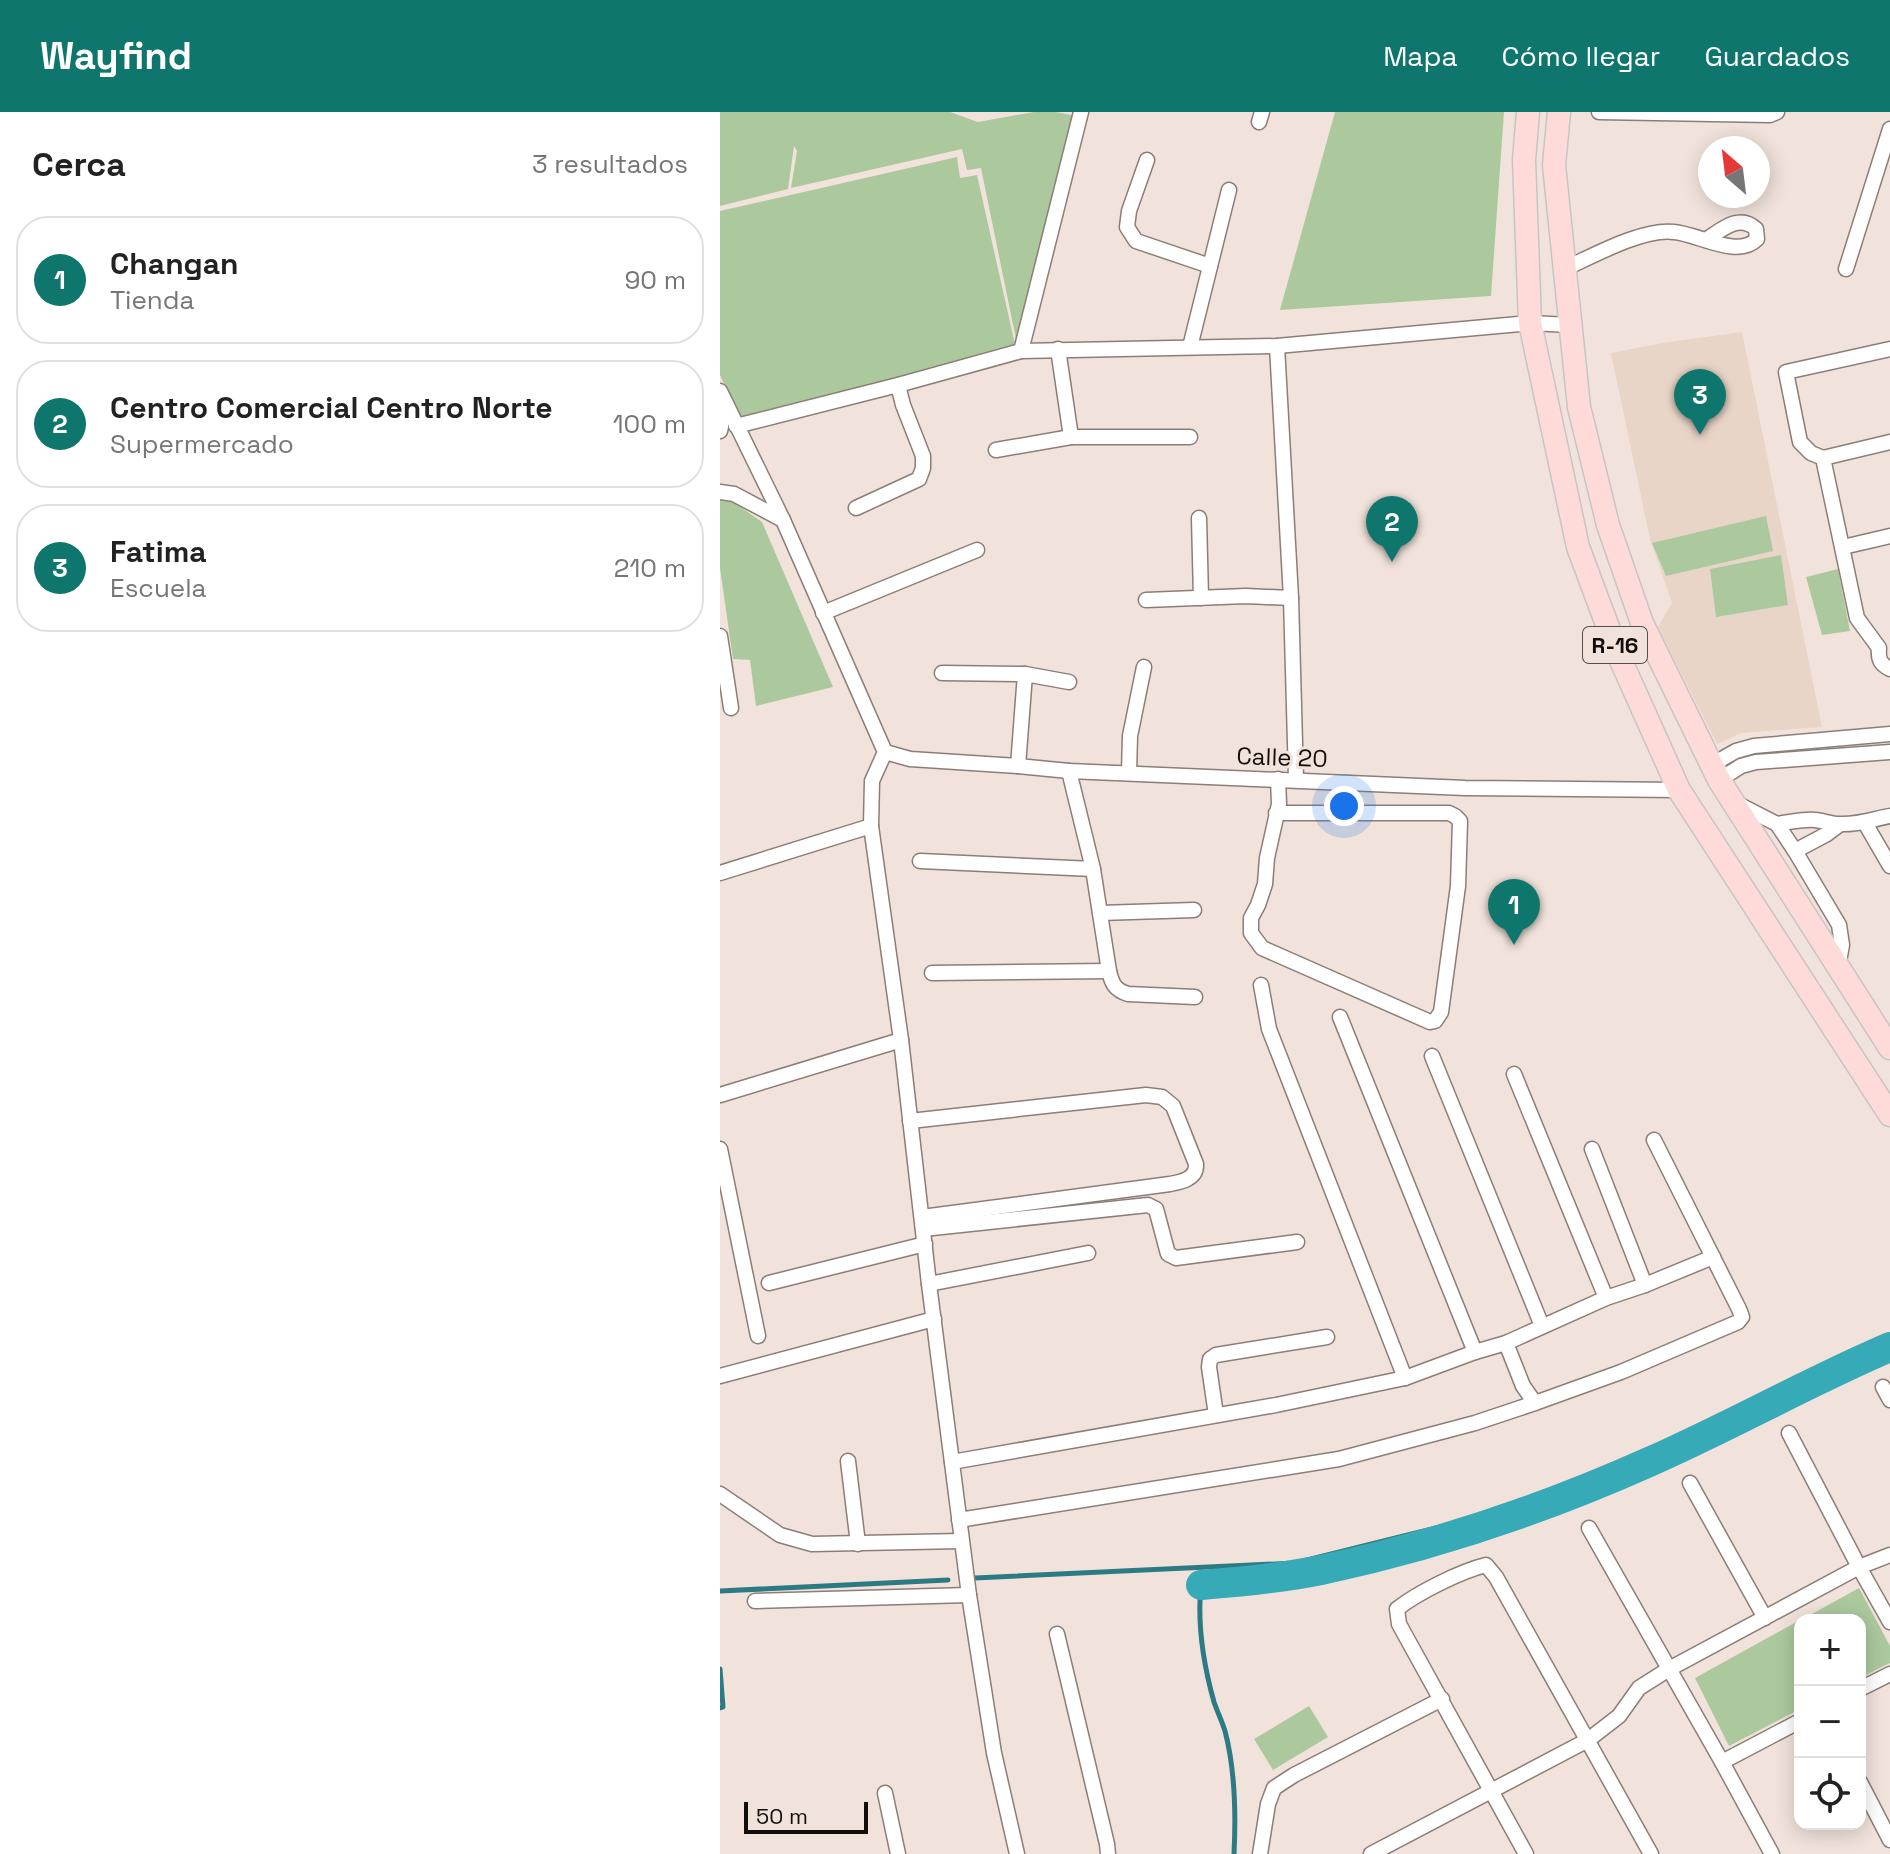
<!DOCTYPE html>
<html lang="es">
<head>
<meta charset="utf-8">
<style>
  body { margin:0; font-family:"Space Grotesk",sans-serif; background:#f2f2f2; color:#222 }
  .controls { position:absolute; right:24px; bottom:24px; display:grid; overflow:hidden; border-radius:16px; box-shadow:0 4px 20px #0003 }
  .controls button { width:72px; height:72px; display:grid; place-items:center; padding:0; border:0; border-bottom:2px solid #e0e0e0; background:#fff; color:#222; font:40px sans-serif }
  .compass { position:absolute; left:978px; top:24px; width:72px; height:72px; border-radius:50%; background:#fff; box-shadow:0 4px 20px #0003; rotate:332deg }
  .scale { position:absolute; left:24px; bottom:20px; width:124px; box-sizing:border-box; padding-left:8px; border:4px solid #120e0b; border-top:0; font-size:22px; line-height:28px; white-space:nowrap; color:#120e0b; -webkit-text-stroke:6px #f1e3db; paint-order:stroke }
  .you { position:absolute; left:624px; top:694px; width:28px; height:28px; margin:-20px; border:6px solid #fff; border-radius:50%; background:#1a73e8; box-shadow:0 0 0 12px #1a73e833 }
  .badge { display:grid; place-items:center; width:52px; height:52px; border-radius:50%; background:#0f766e; color:#fff; font-size:26px; font-weight:700 }
  .pin { position:absolute; translate:-50% -66px; filter:drop-shadow(0 2px 4px #0008) }
  .pin::after { content:''; position:absolute; top:42px; width:28px; height:24px; background:inherit; clip-path:polygon(0 0,100% 0,50% 100%) }
  .list { margin:0; padding:0; list-style:none }
  h2 { display:flex; justify-content:space-between; align-items:center; height:104px; margin:0; padding:0 32px; font-size:34px }
  h2 small { font-size:26px; font-weight:400; color:#767676 }
  .list li { display:grid; grid-template-columns:52px 1fr auto; gap:24px; align-items:center; box-sizing:border-box; height:128px; margin:0 16px 16px; padding:0 16px; border:2px solid #e0e0e0; border-radius:32px }
  .list b { display:block; font-size:30px; white-space:nowrap }
  .list p { margin:0; font-size:26px; white-space:nowrap; color:#767676 }
  .list em { font-size:26px; font-style:normal; color:#767676 }
  .icon { flex:none; width:44px; height:44px; fill:none; stroke:currentColor; stroke-width:2; stroke-linecap:round; stroke-linejoin:round }
  .map { position:relative; flex:none; width:1170px; height:1742px; overflow:hidden }
  header { display:flex; align-items:center; gap:48px; box-sizing:border-box; height:112px; padding:0 40px; background:#0f766e; color:#fff }
  header strong { font-size:38px }
  nav { display:flex; gap:44px; margin-inline-start:auto; font-size:28px }
  main { display:flex }
  aside { flex:1; background:#fff }
  .map>svg:first-child { display:block }
  .built { fill:#e9d4c8 }
  .green { fill:#acc99e }
  .lines { fill:none; stroke-linecap:round; stroke-linejoin:round }
  .stream { stroke:#2c7b84; stroke-width:5 }
  .river { stroke:#37aab8; stroke-width:30 }
  .minor-casing { stroke:#8b7e77; stroke-width:17 }
  .primary-casing { stroke:#c6c5c4; stroke-width:25 }
  .minor { stroke:#fff; stroke-width:14 }
  .primary { stroke:#fedbd8; stroke-width:22 }
  .labels { text-anchor:middle; dominant-baseline:central; stroke-width:6; stroke-linejoin:round; paint-order:stroke }
  .shield { fill:#f1e3db; stroke:#554e49; stroke-width:2 }
  .shield-label { font-size:22px; font-weight:bold; fill:#120e0b }
  .street-label { font-size:24px; fill:#120e0b; stroke:#f1e3db }
</style>
</head>
<body>
<header>
<strong>Wayfind</strong>
<nav><a>Mapa</a><a>Cómo llegar</a><a>Guardados</a></nav>
</header>
<main>
<aside>
<h2>Cerca<small>3 resultados</small></h2>
<ul class="list">
<li><span class="badge">1</span><div><b>Changan</b><p>Tienda</p></div><em>90 m</em></li>
<li><span class="badge">2</span><div><b>Centro Comercial Centro Norte</b><p>Supermercado</p></div><em>100 m</em></li>
<li><span class="badge">3</span><div><b>Fatima</b><p>Escuela</p></div><em>210 m</em></li>
</ul>
</aside>
<div class="map">
<svg width="1170" height="1742" viewBox="0 0 1170 1742">
  <rect width="100%" height="100%" fill="#f1e3db"/>
  <!-- built -->
  <polygon class="built" points="1022,220 1102,615 1021,621 997,632 938,515 952,491 930,427 891,241 942,231"/>
  <!-- green -->
  <g class="green">
    <polygon points="0,0 230,0 258,10 314,0 336,0 356,4 298,237 261,56 247,58 242,37 71,76 77,39 74,34 68,77 0,94"/>
    <polygon points="615,0 784,0 771,184 560,198"/>
    <polygon points="237,45 240,66 257,63 296,237 176,269 19,305 0,263 0,99"/>
    <polygon points="0,388 12,389 42,410 113,575 36,594 30,548 13,547 0,456"/>
    <polygon points="1046,404 1053,439 946,464 932,431"/>
    <polygon points="1061,443 1068,493 996,505 990,457"/>
    <polygon points="1118,457 1130,519 1102,523 1086,465"/>
    <polygon points="1139,1476 1170,1534 1170,1551 1140,1566 1140,1508 1081,1508"/>
    <polygon points="1080,1508 1080,1597 1009,1634 975,1566"/>
    <polygon points="589,1594 608,1625 553,1658 534,1627"/>
  </g>
  <g class="lines">
    <!-- stream -->
    <g class="stream">
      <polyline points="255,1466 575,1451 780,1400 928,1342 1170,1223"/>
      <path d="M 481,1473 C 477,1513 483,1551 494,1590 C 497,1599 502,1609 505,1619 C 515,1657 516,1702 514,1742"/>
      <polyline points="0,1479 228,1468"/>
      <polyline points="0,1557 3,1595 0,1596"/>
    </g>
    <!-- river -->
    <path class="river" d="M 481,1473 C 521,1470 562,1466 601,1458 C 713,1434 824,1397 929,1350 C 1011,1314 1088,1270 1170,1235"/>
    <!-- minor casing -->
    <g class="minor-casing">
      <g id="minor">
        <polyline points="879,0 1050,3 1057,0"/>
        <polyline points="539,10 542,0"/>
        <polyline points="427,48 409,99 407,115 416,129 490,154"/>
        <path d="M 844,157 C 873,144 923,116 954,120 C 978,122 1018,147 1037,127 L 1036,117 C 1019,101 1001,118 986,128"/>
        <polyline points="1126,157 1170,17"/>
        <polyline points="557,234 571,486 576,667"/>
        <polyline points="470,235 509,78"/>
        <polyline points="338,237 351,325"/>
        <path d="M 1170,237 L 1066,260 L 1080,330 L 1091,341 L 1103,346 L 1137,506 L 1159,536 C 1158,547 1160,552 1170,557"/>
        <polyline points="301,239 361,0"/>
        <polyline points="0,279 63,408 165,640 152,669 151,714 181,928 209,1172 249,1483 274,1641 297,1742"/>
        <polyline points="16,314 178,273 301,239 557,234 810,211 850,213"/>
        <polyline points="0,319 6,293"/>
        <polyline points="276,338 351,325 470,325"/>
        <polyline points="1103,346 1170,330"/>
        <polyline points="0,380 14,382 63,408"/>
        <polyline points="136,396 199,367 203,356 203,344 183,293 178,273"/>
        <polyline points="479,406 481,486"/>
        <polyline points="1123,435 1170,424"/>
        <polyline points="426,488 526,484 571,486"/>
        <polyline points="103,501 257,438"/>
        <polyline points="0,524 11,596"/>
        <polyline points="222,561 305,562 349,570"/>
        <polyline points="165,640 190,647 298,654 349,659 745,676 959,678"/>
        <polyline points="991,653 1016,639 1034,634 1170,622"/>
        <polyline points="298,654 305,562"/>
        <path d="M 349,659 L 373,757 L 389,859 C 392,872 395,878 408,882 L 475,885"/>
        <polyline points="409,660 410,624 424,555"/>
        <polyline points="999,668 1021,654 1036,650 1170,640"/>
        <polyline points="1016,691 1057,712 1075,739 1119,813 1122,833 1118,855"/>
        <polyline points="556,701 729,701 735,704 740,709 738,774 721,900 715,909 710,910 542,836 531,821 531,806 538,793 545,772 547,746 559,692 558,667"/>
        <polyline points="1145,711 1170,754"/>
        <path d="M 1057,712 C 1070,710 1083,707 1095,708 C 1104,709 1112,712 1120,712 C 1138,713 1153,707 1170,704"/>
        <polyline points="1075,739 1107,722 1119,713"/>
        <polyline points="200,749 373,757"/>
        <polyline points="0,761 151,714"/>
        <polyline points="380,801 474,798"/>
        <polyline points="212,861 389,859"/>
        <polyline points="541,873 549,917 685,1266"/>
        <polyline points="620,905 755,1240"/>
        <polyline points="712,944 822,1214"/>
        <polyline points="794,962 886,1186"/>
        <polyline points="0,983 181,928"/>
        <path d="M 190,1009 L 426,983 L 442,985 L 453,994 L 476,1052 C 477,1067 461,1070 450,1072 L 202,1105"/>
        <polyline points="0,1037 38,1224"/>
        <polyline points="872,1037 925,1173"/>
        <polyline points="203,1117 428,1093 436,1097 448,1142 456,1146 577,1130"/>
        <polyline points="49,1171 205,1132"/>
        <polyline points="209,1172 368,1141"/>
        <polyline points="786,1231 803,1274 815,1291"/>
        <polyline points="0,1264 214,1207"/>
        <polyline points="1163,1275 1170,1288"/>
        <polyline points="496,1303 489,1255 490,1247 496,1243 607,1225"/>
        <polyline points="1069,1321 1139,1455 1170,1510"/>
        <polyline points="128,1349 138,1432"/>
        <polyline points="232,1350 556,1293 685,1266 755,1240 786,1231 886,1186 925,1173 993,1145"/>
        <polyline points="970,1371 1045,1506"/>
        <polyline points="0,1382 60,1423 92,1432 241,1429"/>
        <polyline points="239,1408 619,1347 755,1311 815,1291 901,1260 1018,1210 1022,1205 1019,1197 934,1028"/>
        <polyline points="869,1416 1002,1650 1052,1742"/>
        <polyline points="35,1489 249,1483"/>
        <polyline points="337,1522 387,1732 388,1742"/>
        <polyline points="1140,1577 1170,1562"/>
        <polyline points="1002,1650 1080,1609"/>
        <polyline points="1140,1670 1170,1728"/>
        <polyline points="165,1681 178,1742"/>
        <polyline points="540,1742 548,1692 554,1676 574,1663 722,1587"/>
        <polyline points="651,1742 868,1628 899,1604 919,1576 949,1557 1139,1455 1170,1443"/>
        <path d="M 806,1742 L 679,1512 L 677,1497 C 697,1481 741,1459 766,1453 L 776,1465 L 931,1742"/>
      </g>
    </g>
    <!-- primary casing -->
    <g class="primary-casing">
      <g id="primary">
        <polyline points="808,0 804,48 810,211 858,435 898,542 959,678 1170,1003"/>
        <polyline points="839,0 834,53 859,295 888,413 922,511 999,668 1170,936"/>
      </g>
    </g>
    <!-- minor -->
    <use href="#minor" class="minor"/>
    <!-- primary -->
    <use href="#primary" class="primary"/>
  </g>
  <g class="labels">
    <!-- shield labels -->
    <rect class="shield" x="863" y="515" width="64" height="36" rx="6"/>
    <g class="shield-label">
      <text x="895" y="533">R-16</text>
    </g>
    <!-- street labels -->
    <g class="street-label">
      <text transform="translate(562 645) rotate(2)">Calle 20</text>
    </g>
  </g>
</svg>
<div class="controls">
<button>+</button>
<button>−</button>
<button><svg class="icon" aria-label="locate" viewBox="0 0 24 24"><circle cx="12" cy="12" r="6"/><path d="M12 2v4M12 18v4M2 12h4M18 12h4"/></svg></button>
</div>
<svg class="compass" viewBox="-18 -18 36 36"><path d="M0-13l5 13h-10z" fill="#e53935"/><path d="M0 13l5-13h-10z" fill="#767676"/></svg>
<div class="scale">50 m</div>
<div class="you"></div>
<div class="pin badge" style="left:794px;top:833px">1</div>
<div class="pin badge" style="left:672px;top:450px">2</div>
<div class="pin badge" style="left:980px;top:323px">3</div>
</div>
</main>
</body>
</html>
